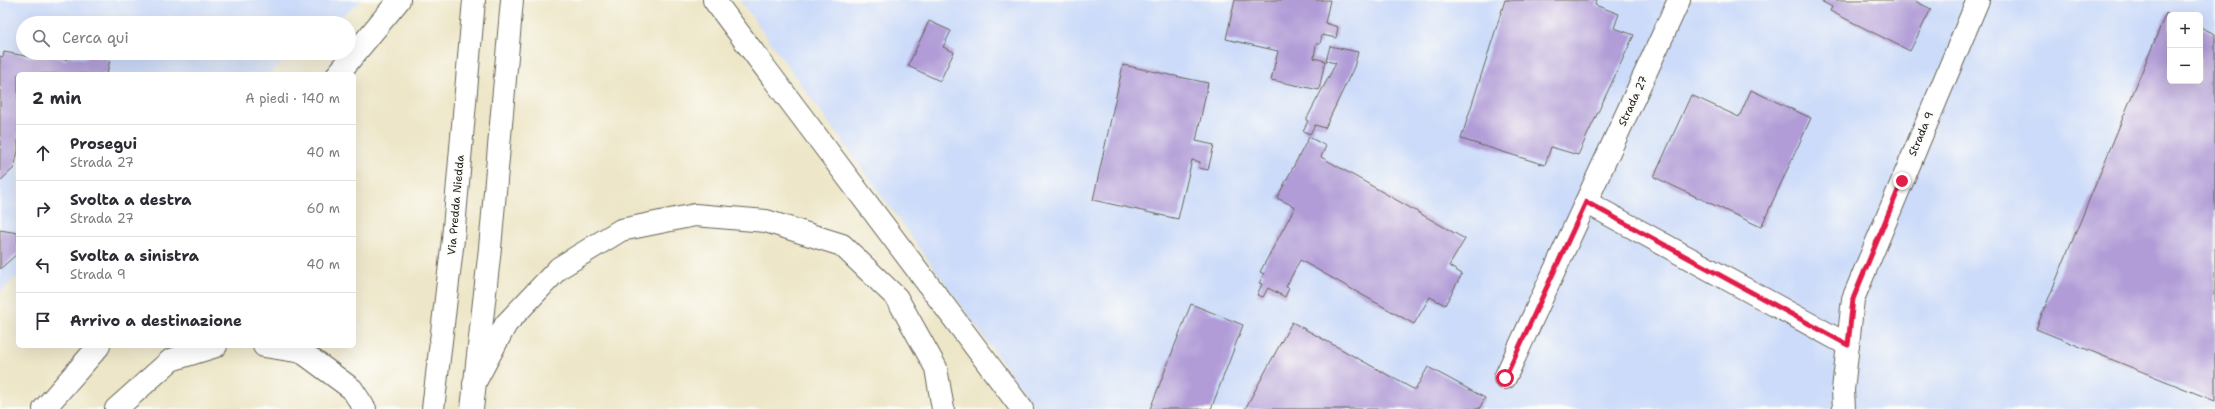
<!DOCTYPE html>
<html lang="it">
<head>
<meta charset="utf-8">
<style>
  body { margin:0; font-family:"Shantell Sans",sans-serif; background:#f7f7f7; color:#2b2b33 }
  .controls { position:absolute; right:12px; top:12px; display:grid; overflow:hidden; border-radius:6px; box-shadow:0 4px 16px #0002 }
  .controls button { width:36px; height:36px; display:grid; place-items:center; padding:0; border:0; border-bottom:1px solid #e1e1e2; background:#fff; color:#2b2b33; font:20px sans-serif }
  .stop { position:absolute; width:12px; height:12px; margin:-9px; border:3px solid #e11d48; border-radius:50%; background:#fff }
  .stop.end { background:#e11d48; border-color:#fff; box-shadow:0 1px 4px #0008 }
  .list { margin:0; padding:0; list-style:none }
  h2 { display:flex; justify-content:space-between; align-items:center; height:52px; margin:0; padding:0 16px; font-size:17px }
  h2 small { font-size:13px; font-weight:400; color:#7c7c81 }
  .list li { display:grid; grid-template-columns:26px 1fr auto; gap:12px; align-items:center; box-sizing:border-box; height:56px; padding:0 16px; border-top:1px solid #e1e1e2 }
  .list b { display:block; font-size:15px; white-space:nowrap }
  .list p { margin:0; font-size:13px; white-space:nowrap; color:#7c7c81 }
  .list em { font-size:13px; font-style:normal; color:#7c7c81 }
  .icon { flex:none; width:22px; height:22px; fill:none; stroke:currentColor; stroke-width:2; stroke-linecap:round; stroke-linejoin:round }
  .map { position:relative; flex:none; width:2215px; height:409px; overflow:hidden }
  .search { position:absolute; background:#fff; box-shadow:0 4px 16px #0002; left:16px; top:16px; width:340px; height:44px; display:flex; align-items:center; gap:10px; box-sizing:border-box; padding:0 14px; border-radius:22px; color:#7c7c81; font-size:15px }
  .panel { position:absolute; background:#fff; box-shadow:0 4px 16px #0002; left:16px; top:72px; width:340px; height:276px; border-radius:6px }
  .map>svg:first-child { display:block }
  .built { fill:#ccdbf9; fill-rule:evenodd }
  .building { fill:#b19cd7 }
  .lines { fill:none; stroke-linecap:round; stroke-linejoin:round }
  .minor-casing { stroke:#656358; stroke-width:24 }
  .major-casing { stroke:#656358; stroke-width:24 }
  .highway-casing { stroke:#656358; stroke-width:24 }
  .minor { stroke:#fff; stroke-width:22 }
  .major { stroke:#fff; stroke-width:22 }
  .highway { stroke:#fff; stroke-width:22 }
  .route { stroke:#e11d48; stroke-width:5 }
  .labels { text-anchor:middle; dominant-baseline:central; stroke-width:3.5; stroke-linejoin:round; paint-order:stroke }
  .street-label { font-size:11px; fill:#1c1c1c; stroke:#fdfcf7 }
</style>
</head>
<body>
<div class="map">
<svg width="2215" height="409" viewBox="0 0 2215 409">
  <rect width="100%" height="100%" fill="#fdfcf7"/>
  <filter id="ink" filterUnits="userSpaceOnUse"><feTurbulence type="fractalNoise" baseFrequency=".025" numOctaves="2"/><feDisplacementMap in="SourceGraphic" scale="8" xChannelSelector="R" yChannelSelector="G"/><feConvolveMatrix kernelMatrix="1 2 1 2 8 2 1 2 1" color-interpolation-filters="sRGB"/></filter>
  <filter id="wash" filterUnits="userSpaceOnUse"><feTurbulence type="fractalNoise" baseFrequency=".012" numOctaves="4" result="noise"/><feDisplacementMap in="SourceGraphic" scale="16" xChannelSelector="R" yChannelSelector="G"/><feGaussianBlur stdDeviation="0.9" result="paint"/><feColorMatrix in="noise" values="0 0 0 0 0 0 0 0 0 0 0 0 0 0 0 0 0 1.4 0 .05"/><feComposite in="paint" operator="in"/></filter>
  <g filter="url(#wash)">
    <rect width="100%" height="100%" fill="#ede6c8"/>
    <!-- built -->
    <g class="built">
      <polygon points="0,0 362,0 333,23 23,23 23,53 295,53 268,74 18,74 18,276 0,292"/>
      <path d="M 740,0 L 2215,0 L 2215,409 L 1036,409 ZM 2170,15 L 2200,15 L 2200,81 L 2170,81 Z"/>
    </g>
    <g id="blocks">
      <!-- building -->
      <g class="building">
        <polygon points="1235,0 1330,0 1325,23 1338,27 1336,38 1322,35 1320,44 1316,44 1314,58 1325,61 1319,90 1271,80 1278,51 1226,39"/>
        <polygon points="1505,0 1597,0 1595,5 1619,14 1614,28 1634,35 1578,155 1551,147 1545,165 1461,139"/>
        <polygon points="1819,0 1913,0 1931,9 1910,51 1830,11 1832,7"/>
        <polygon points="2166,13 2170,15 2170,81 2200,81 2200,27 2215,34 2215,401 2036,329"/>
        <polygon points="929,21 951,31 943,47 954,52 940,81 908,66"/>
        <polygon points="1330,46 1358,52 1354,67 1325,128 1315,125 1310,134 1303,131 1308,121 1306,120 1336,63 1326,61"/>
        <polygon points="4,52 36,58 38,53 66,60 68,56 86,59 88,55 110,60 107,74 18,74 18,151 14,168 0,181 0,56 3,57"/>
        <polygon points="1123,65 1208,83 1196,141 1214,145 1208,170 1199,168 1200,162 1192,160 1178,219 1093,200"/>
        <polygon points="1751,90 1811,118 1761,227 1654,177 1691,95 1739,117"/>
        <polygon points="1309,137 1326,146 1321,157 1465,239 1449,266 1462,274 1445,305 1430,297 1414,324 1300,260 1286,287 1289,288 1285,297 1268,288 1263,297 1257,295 1262,284 1259,283 1264,274 1260,272 1295,207 1277,198"/>
        <polygon points="0,230 18,233 18,253 0,269"/>
        <polygon points="1191,304 1243,325 1211,409 1150,409"/>
        <polygon points="1292,322 1415,390 1428,367 1485,398 1479,409 1245,409"/>
      </g>
    </g>
  </g>
  <g filter="url(#ink)">
    <use href="#blocks" fill-opacity="0" stroke="#656358" stroke-width="1"/>
    <g class="lines">
      <!-- minor casing -->
      <g class="minor-casing">
        <g id="minor">
          <polyline points="1586,202 1848,345"/>
          <polyline points="1505,378 1679,0"/>
          <polyline points="1844,409 1843,390 1853,299 1978,0"/>
        </g>
      </g>
      <!-- major casing -->
      <g class="major-casing">
        <g id="major">
          <polyline points="433,409 453,239 474,0"/>
          <polyline points="472,409 490,248 512,0"/>
        </g>
      </g>
      <!-- highway casing -->
      <g class="highway-casing">
        <g id="highway">
          <polyline points="714,0 1022,409"/>
          <polyline points="338,74 399,0"/>
          <polyline points="264,346 302,352 352,389 365,409"/>
          <polyline points="474,384 506,324 559,268 621,230 695,215 766,221 842,245 897,298 936,368 943,409"/>
          <polyline points="44,409 99,346"/>
          <polyline points="116,409 171,360 216,346"/>
        </g>
      </g>
      <!-- minor -->
      <use href="#minor" class="minor"/>
      <!-- major -->
      <use href="#major" class="major"/>
      <!-- highway -->
      <use href="#highway" class="highway"/>
    </g>
  </g>
  <g class="lines" filter="url(#ink)">
    <!-- route -->
    <polyline class="route" points="1505,378 1586,202 1848,345 1853,299 1902,181"/>
  </g>
  <g class="labels">
    <!-- street labels -->
    <g class="street-label">
      <text transform="translate(1633 101) rotate(-65)">Strada 27</text>
      <text transform="translate(1921 134) rotate(-67)">Strada 9</text>
      <text transform="translate(456 205) rotate(-85)">Via Predda Niedda</text>
    </g>
  </g>
</svg>
<div class="controls">
<button>+</button>
<button>−</button>
</div>
<div class="stop" style="left:1505px;top:378px"></div>
<div class="stop end" style="left:1902px;top:181px"></div>
<div class="search"><svg class="icon" aria-label="search" viewBox="0 0 24 24"><circle cx="10" cy="10" r="6"/><path d="M15 15l6 6"/></svg>Cerca qui</div>
<section class="panel">
<h2>2 min<small>A piedi · 140 m</small></h2>
<ul class="list">
<li><svg class="icon" aria-label="ahead" viewBox="0 0 24 24"><path d="M12 20V5M6 11l6-6 6 6"/></svg><div><b>Prosegui</b><p>Strada 27</p></div><em>40 m</em></li>
<li><svg class="icon" aria-label="right" viewBox="0 0 24 24"><path d="M7 20v-9h11M14 6l5 5-5 5"/></svg><div><b>Svolta a destra</b><p>Strada 27</p></div><em>60 m</em></li>
<li><svg class="icon" aria-label="left" viewBox="0 0 24 24"><path d="M17 20v-9H6M10 6l-5 5 5 5"/></svg><div><b>Svolta a sinistra</b><p>Strada 9</p></div><em>40 m</em></li>
<li><svg class="icon" aria-label="arrive" viewBox="0 0 24 24"><path d="M6 21V4h12l-3 4 3 4H6"/></svg><div><b>Arrivo a destinazione</b></div></li>
</ul>
</section>
</div>
</body>
</html>
